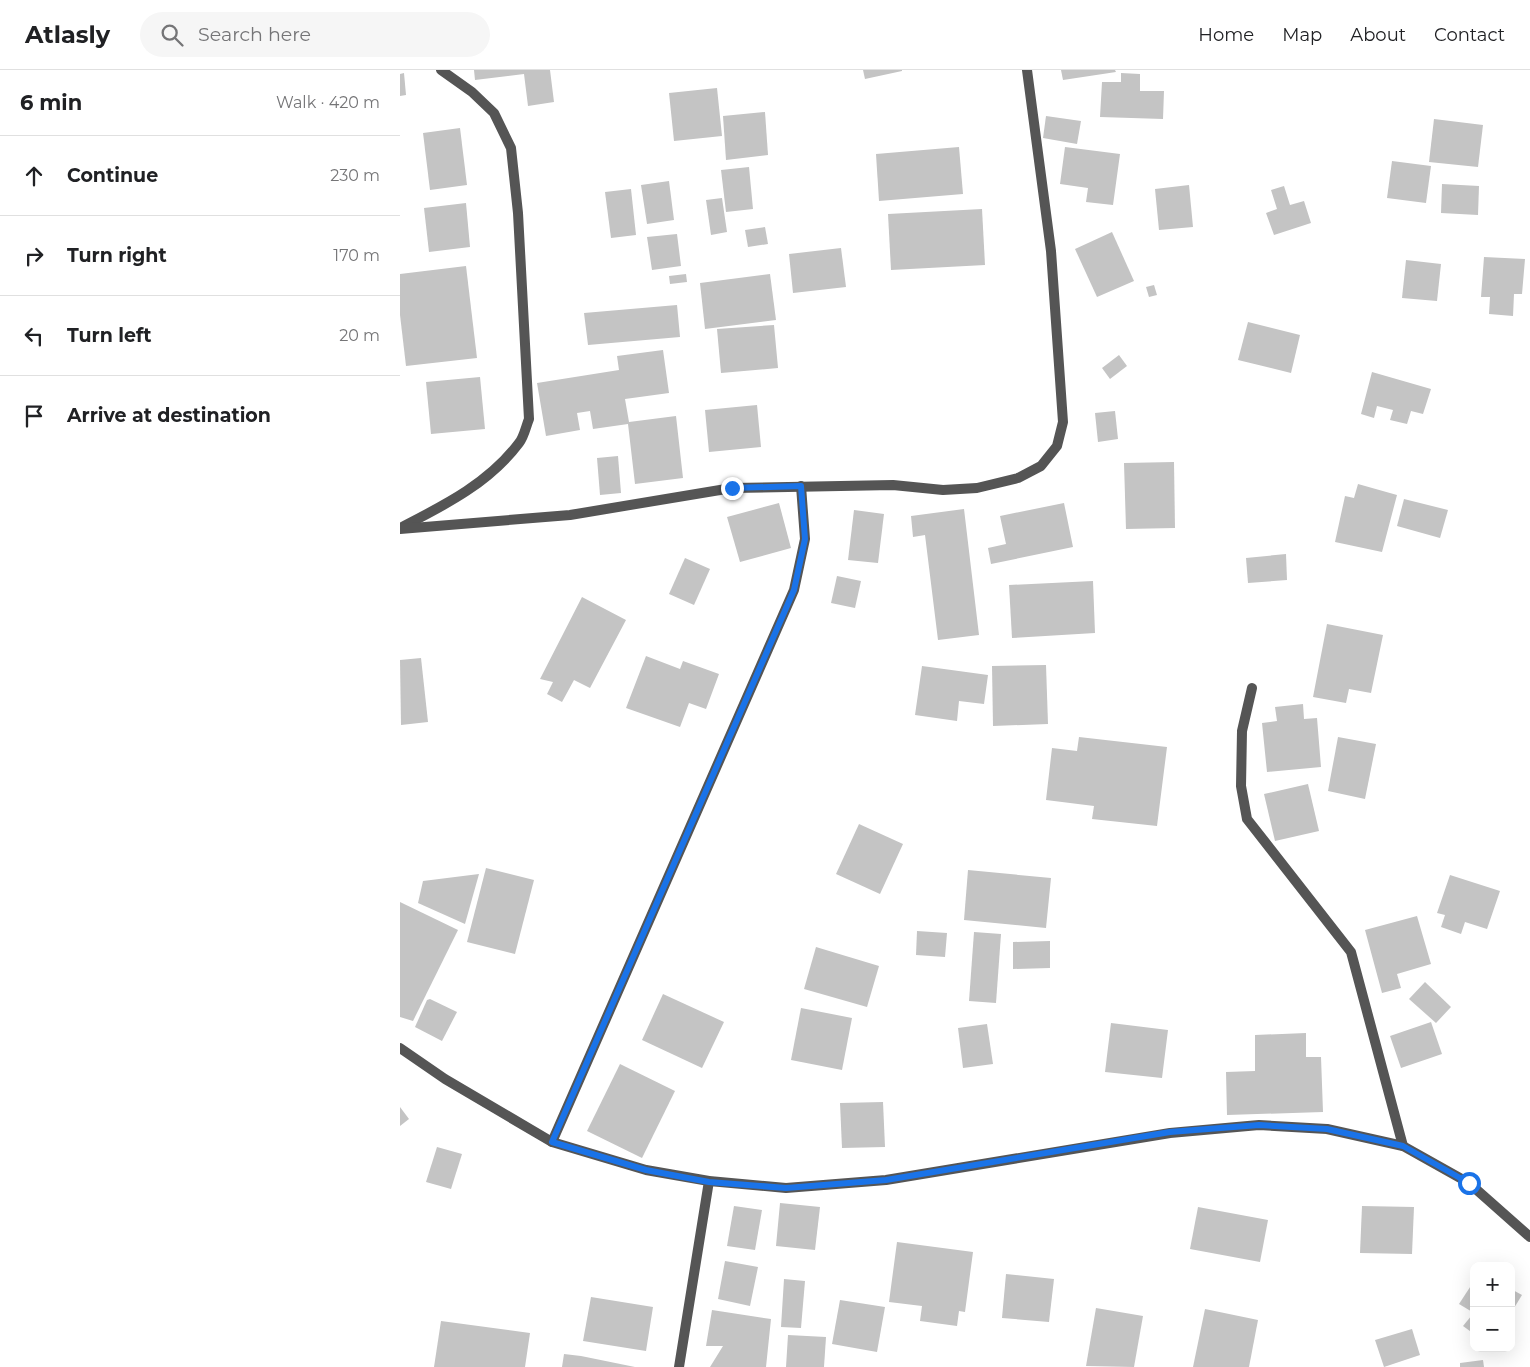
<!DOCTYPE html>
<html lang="en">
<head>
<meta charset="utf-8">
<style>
  body { margin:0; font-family:Montserrat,sans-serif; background:#f6f6f6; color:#202124 }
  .controls { position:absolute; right:15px; bottom:15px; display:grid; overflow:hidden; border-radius:10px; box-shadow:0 5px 20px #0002 }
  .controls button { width:45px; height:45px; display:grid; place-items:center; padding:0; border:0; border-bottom:1px solid #e0e0e0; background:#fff; color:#202124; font:25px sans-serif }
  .stop { position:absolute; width:15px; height:15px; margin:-11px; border:4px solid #1a73e8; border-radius:50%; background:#fff }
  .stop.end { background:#1a73e8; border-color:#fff; box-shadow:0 1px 5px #0008 }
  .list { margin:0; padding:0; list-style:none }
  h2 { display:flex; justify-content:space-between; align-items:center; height:65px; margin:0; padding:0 20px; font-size:21px }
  h2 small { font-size:16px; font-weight:400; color:#757577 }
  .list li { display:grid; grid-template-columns:32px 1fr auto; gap:15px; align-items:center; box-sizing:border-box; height:80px; padding:0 20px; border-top:1px solid #e0e0e0 }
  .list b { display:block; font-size:19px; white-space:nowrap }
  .list em { font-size:16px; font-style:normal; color:#757577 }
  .icon { flex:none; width:28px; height:28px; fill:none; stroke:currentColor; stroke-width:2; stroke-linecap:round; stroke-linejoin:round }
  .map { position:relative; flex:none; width:1130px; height:1297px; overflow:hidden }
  header { display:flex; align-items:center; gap:30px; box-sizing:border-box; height:70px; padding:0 25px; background:#fff; border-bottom:1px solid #e0e0e0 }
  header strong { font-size:24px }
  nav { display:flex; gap:28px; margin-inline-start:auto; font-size:18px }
  .search { width:350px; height:45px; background:#f6f6f6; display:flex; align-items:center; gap:12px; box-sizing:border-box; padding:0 18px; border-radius:28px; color:#757577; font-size:19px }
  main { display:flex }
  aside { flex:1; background:#fff }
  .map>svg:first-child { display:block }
  .building { fill:#c4c4c4 }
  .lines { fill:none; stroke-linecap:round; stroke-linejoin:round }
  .street { stroke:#555; stroke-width:10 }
  .route { stroke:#1a73e8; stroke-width:6 }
</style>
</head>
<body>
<header>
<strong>Atlasly</strong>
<div class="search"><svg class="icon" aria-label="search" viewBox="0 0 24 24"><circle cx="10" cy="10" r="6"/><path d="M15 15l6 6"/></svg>Search here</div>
<nav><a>Home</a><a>Map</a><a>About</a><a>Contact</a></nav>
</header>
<main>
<aside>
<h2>6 min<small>Walk · 420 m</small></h2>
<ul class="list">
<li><svg class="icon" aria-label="ahead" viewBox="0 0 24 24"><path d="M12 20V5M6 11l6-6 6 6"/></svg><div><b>Continue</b></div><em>230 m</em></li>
<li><svg class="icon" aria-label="right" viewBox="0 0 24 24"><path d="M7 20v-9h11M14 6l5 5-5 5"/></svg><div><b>Turn right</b></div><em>170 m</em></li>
<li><svg class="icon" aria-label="left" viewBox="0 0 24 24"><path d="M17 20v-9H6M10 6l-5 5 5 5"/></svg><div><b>Turn left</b></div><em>20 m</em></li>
<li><svg class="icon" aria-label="arrive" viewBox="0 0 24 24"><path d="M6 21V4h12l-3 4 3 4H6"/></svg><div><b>Arrive at destination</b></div></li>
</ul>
</aside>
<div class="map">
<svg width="1130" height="1297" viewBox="0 0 1130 1297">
  <rect width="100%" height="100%" fill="#fff"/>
  <!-- building -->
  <g class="building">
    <polygon points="74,0 150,0 154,32 128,36 124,4 75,10"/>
    <polygon points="463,0 502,0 502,1 465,9"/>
    <polygon points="661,0 715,0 716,2 663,10"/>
    <polygon points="4,3 6,25 0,26 0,4"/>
    <polygon points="721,3 740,4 740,21 764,21 763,49 700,47 702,12 721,12"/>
    <polygon points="317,18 322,66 274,71 269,23"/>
    <polygon points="365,42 368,85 326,90 323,46"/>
    <polygon points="646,46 681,51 677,74 643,68"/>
    <polygon points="1034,49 1083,55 1078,97 1029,92"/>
    <polygon points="60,58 67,115 30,120 23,63"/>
    <polygon points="559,77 563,124 479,131 476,84"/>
    <polygon points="665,77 720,84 713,135 686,132 688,118 660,114"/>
    <polygon points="992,91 1031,96 1026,133 987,128"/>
    <polygon points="349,97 353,139 326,142 321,100"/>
    <polygon points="269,111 274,150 247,154 241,115"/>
    <polygon points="1042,114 1079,116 1078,145 1041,143"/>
    <polygon points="789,115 793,157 759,160 755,119"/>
    <polygon points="884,116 890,135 904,131 911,153 874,165 866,143 877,139 871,120"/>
    <polygon points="231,119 236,165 211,168 205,122"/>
    <polygon points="322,128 327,162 311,165 306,130"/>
    <polygon points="66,133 70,177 29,182 24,138"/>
    <polygon points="582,139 585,195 491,200 488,144"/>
    <polygon points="365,157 368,174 348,177 345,160"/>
    <polygon points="712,162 734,211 697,227 675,179"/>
    <polygon points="277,164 281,196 252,200 247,167"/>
    <polygon points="441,178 446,217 393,223 389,184"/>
    <polygon points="1084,187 1125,189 1122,224 1114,224 1113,246 1089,244 1090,227 1081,227"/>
    <polygon points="1006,190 1041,194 1037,231 1002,228"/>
    <polygon points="66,196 77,288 6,296 0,245 0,204"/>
    <polygon points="286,204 287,212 270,214 269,206"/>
    <polygon points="370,204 376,250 305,259 300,213"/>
    <polygon points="754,215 757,225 749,227 746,217"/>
    <polygon points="277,235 280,267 188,275 184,243"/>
    <polygon points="848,252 900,265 891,303 838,290"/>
    <polygon points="374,255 378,298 321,303 317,259"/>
    <polygon points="263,280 269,323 225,329 229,352 276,346 283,408 235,414 228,354 193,359 190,341 177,343 180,360 146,366 137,313 219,300 217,286"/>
    <polygon points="719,285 727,296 710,309 702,298"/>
    <polygon points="972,302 1031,319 1023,344 1011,341 1007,354 990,350 993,340 977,336 974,348 961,344"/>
    <polygon points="80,307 85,359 31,364 26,312"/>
    <polygon points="357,335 361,377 309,382 305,340"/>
    <polygon points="715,341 718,369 698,372 695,343"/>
    <polygon points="218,386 221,423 200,425 197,388"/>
    <polygon points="774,392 775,458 726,459 724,393"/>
    <polygon points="958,414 997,425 982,482 935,472 945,426 954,428"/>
    <polygon points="1004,429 1048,440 1040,468 997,456"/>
    <polygon points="379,433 391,478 340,492 327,447"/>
    <polygon points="664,433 673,477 591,494 588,478 606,474 600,446"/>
    <polygon points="564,439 579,565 538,570 525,465 513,467 511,446"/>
    <polygon points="454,440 484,444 478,493 448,490"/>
    <polygon points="886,484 887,510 848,513 846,488"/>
    <polygon points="285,488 310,499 294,535 269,524"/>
    <polygon points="437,506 461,511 455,538 431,533"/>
    <polygon points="693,511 695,563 612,568 609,515"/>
    <polygon points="182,527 226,550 190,618 174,610 162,632 147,624 153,612 140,609"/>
    <polygon points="927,554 983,565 971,623 949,619 946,633 913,627"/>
    <polygon points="246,586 280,599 283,591 319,604 306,639 289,633 280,657 226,638"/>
    <polygon points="21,588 28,652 1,655 0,590"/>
    <polygon points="646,595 648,654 593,656 592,596"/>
    <polygon points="522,596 588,605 584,634 559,631 557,651 515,645"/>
    <polygon points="903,634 904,649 917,648 921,697 867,702 862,653 877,651 875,637"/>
    <polygon points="679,667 767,677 757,756 692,749 694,736 646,730 652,678 677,681"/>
    <polygon points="938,667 976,674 965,729 928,721"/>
    <polygon points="908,714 919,761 875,771 864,724"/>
    <polygon points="459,754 503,774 480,824 436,804"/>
    <polygon points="86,798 134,810 115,884 67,872"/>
    <polygon points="568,800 651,808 646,858 564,850"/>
    <polygon points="79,804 65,854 18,833 23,811"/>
    <polygon points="1050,805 1100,821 1087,859 1065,852 1061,864 1041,857 1045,845 1037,843"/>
    <polygon points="0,832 58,860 13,951 0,947"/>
    <polygon points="1017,846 1031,894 997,904 1001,918 982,923 965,860"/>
    <polygon points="517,861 547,863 545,887 516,885"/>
    <polygon points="574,862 601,864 596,933 569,931"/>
    <polygon points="650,871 650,898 613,899 613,872"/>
    <polygon points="416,877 479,896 467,937 404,919"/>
    <polygon points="1025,912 1051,937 1036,953 1009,929"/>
    <polygon points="263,924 324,952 302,998 242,970"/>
    <polygon points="30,929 57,942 42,971 15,957 27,930"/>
    <polygon points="401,938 452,948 442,1000 391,990"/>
    <polygon points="1031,952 1042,984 1001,998 990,966"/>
    <polygon points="711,953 768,960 762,1008 705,1002"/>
    <polygon points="587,954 593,994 563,998 558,958"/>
    <polygon points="906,963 906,987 921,987 923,1042 827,1045 826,1002 855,1001 855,965"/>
    <polygon points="220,994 275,1021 242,1088 187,1061"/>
    <polygon points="483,1032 485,1077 442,1078 440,1033"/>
    <polygon points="0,1037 9,1049 0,1056"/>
    <polygon points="37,1077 62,1084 51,1119 26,1112"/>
    <polygon points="380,1133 420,1137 415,1180 376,1176"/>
    <polygon points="334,1136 362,1140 355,1180 327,1176"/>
    <polygon points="962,1136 1014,1137 1012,1184 960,1183"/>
    <polygon points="798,1137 868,1150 860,1192 790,1179"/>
    <polygon points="497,1172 573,1182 565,1242 559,1241 557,1256 520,1251 522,1236 489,1232"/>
    <polygon points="325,1191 358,1197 350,1236 318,1229"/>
    <polygon points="606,1204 654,1209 649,1252 602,1248"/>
    <polygon points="384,1209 405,1211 401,1258 381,1257"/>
    <polygon points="1074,1211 1074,1243 1059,1234"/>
    <polygon points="1111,1219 1122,1225 1111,1243"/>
    <polygon points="191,1227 253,1237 246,1281 183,1271"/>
    <polygon points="440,1230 485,1237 477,1282 432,1274"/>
    <polygon points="696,1238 743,1246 734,1297 686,1296"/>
    <polygon points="805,1239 858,1250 849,1297 793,1297"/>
    <polygon points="312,1240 371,1249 366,1297 310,1297 323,1276 306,1276"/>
    <polygon points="1072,1245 1074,1246 1074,1264 1063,1256"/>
    <polygon points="41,1251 130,1263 125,1297 34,1297"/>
    <polygon points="1012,1259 1020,1285 984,1297 975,1270"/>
    <polygon points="388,1265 426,1267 424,1297 386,1297"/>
    <polygon points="164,1284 181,1286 235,1297 162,1297"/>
    <polygon points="1083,1290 1084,1297 1060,1297 1060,1293"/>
  </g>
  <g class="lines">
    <!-- street -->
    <g class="street">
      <path d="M 2,457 C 45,435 89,413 119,373 C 124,367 126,356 129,349 L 118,143 L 111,78 L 94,43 L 72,22 L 41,0"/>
      <polyline points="0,459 170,445 332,418 493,415 543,420 577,418 618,408 641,396 657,376 663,352 651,181 627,0"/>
      <polyline points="852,618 842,661 841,716 847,749 951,882 1003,1076"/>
      <polyline points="0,978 45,1009 152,1072 246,1100 309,1111 386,1118 486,1110 770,1063 859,1055 927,1059 1003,1076 1069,1113 1130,1167"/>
      <polyline points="152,1072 394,520 405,469 401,416"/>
      <polyline points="279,1297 309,1111"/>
    </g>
  </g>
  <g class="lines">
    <!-- route -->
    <polyline class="route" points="332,418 401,416 405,469 394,520 152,1072 246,1100 309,1112 386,1118 486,1110 770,1062 859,1055 927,1059 1003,1076 1069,1113"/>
  </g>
</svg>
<div class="controls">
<button>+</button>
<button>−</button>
</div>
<div class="stop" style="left:1069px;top:1113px"></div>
<div class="stop end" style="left:332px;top:418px"></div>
</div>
</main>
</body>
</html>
